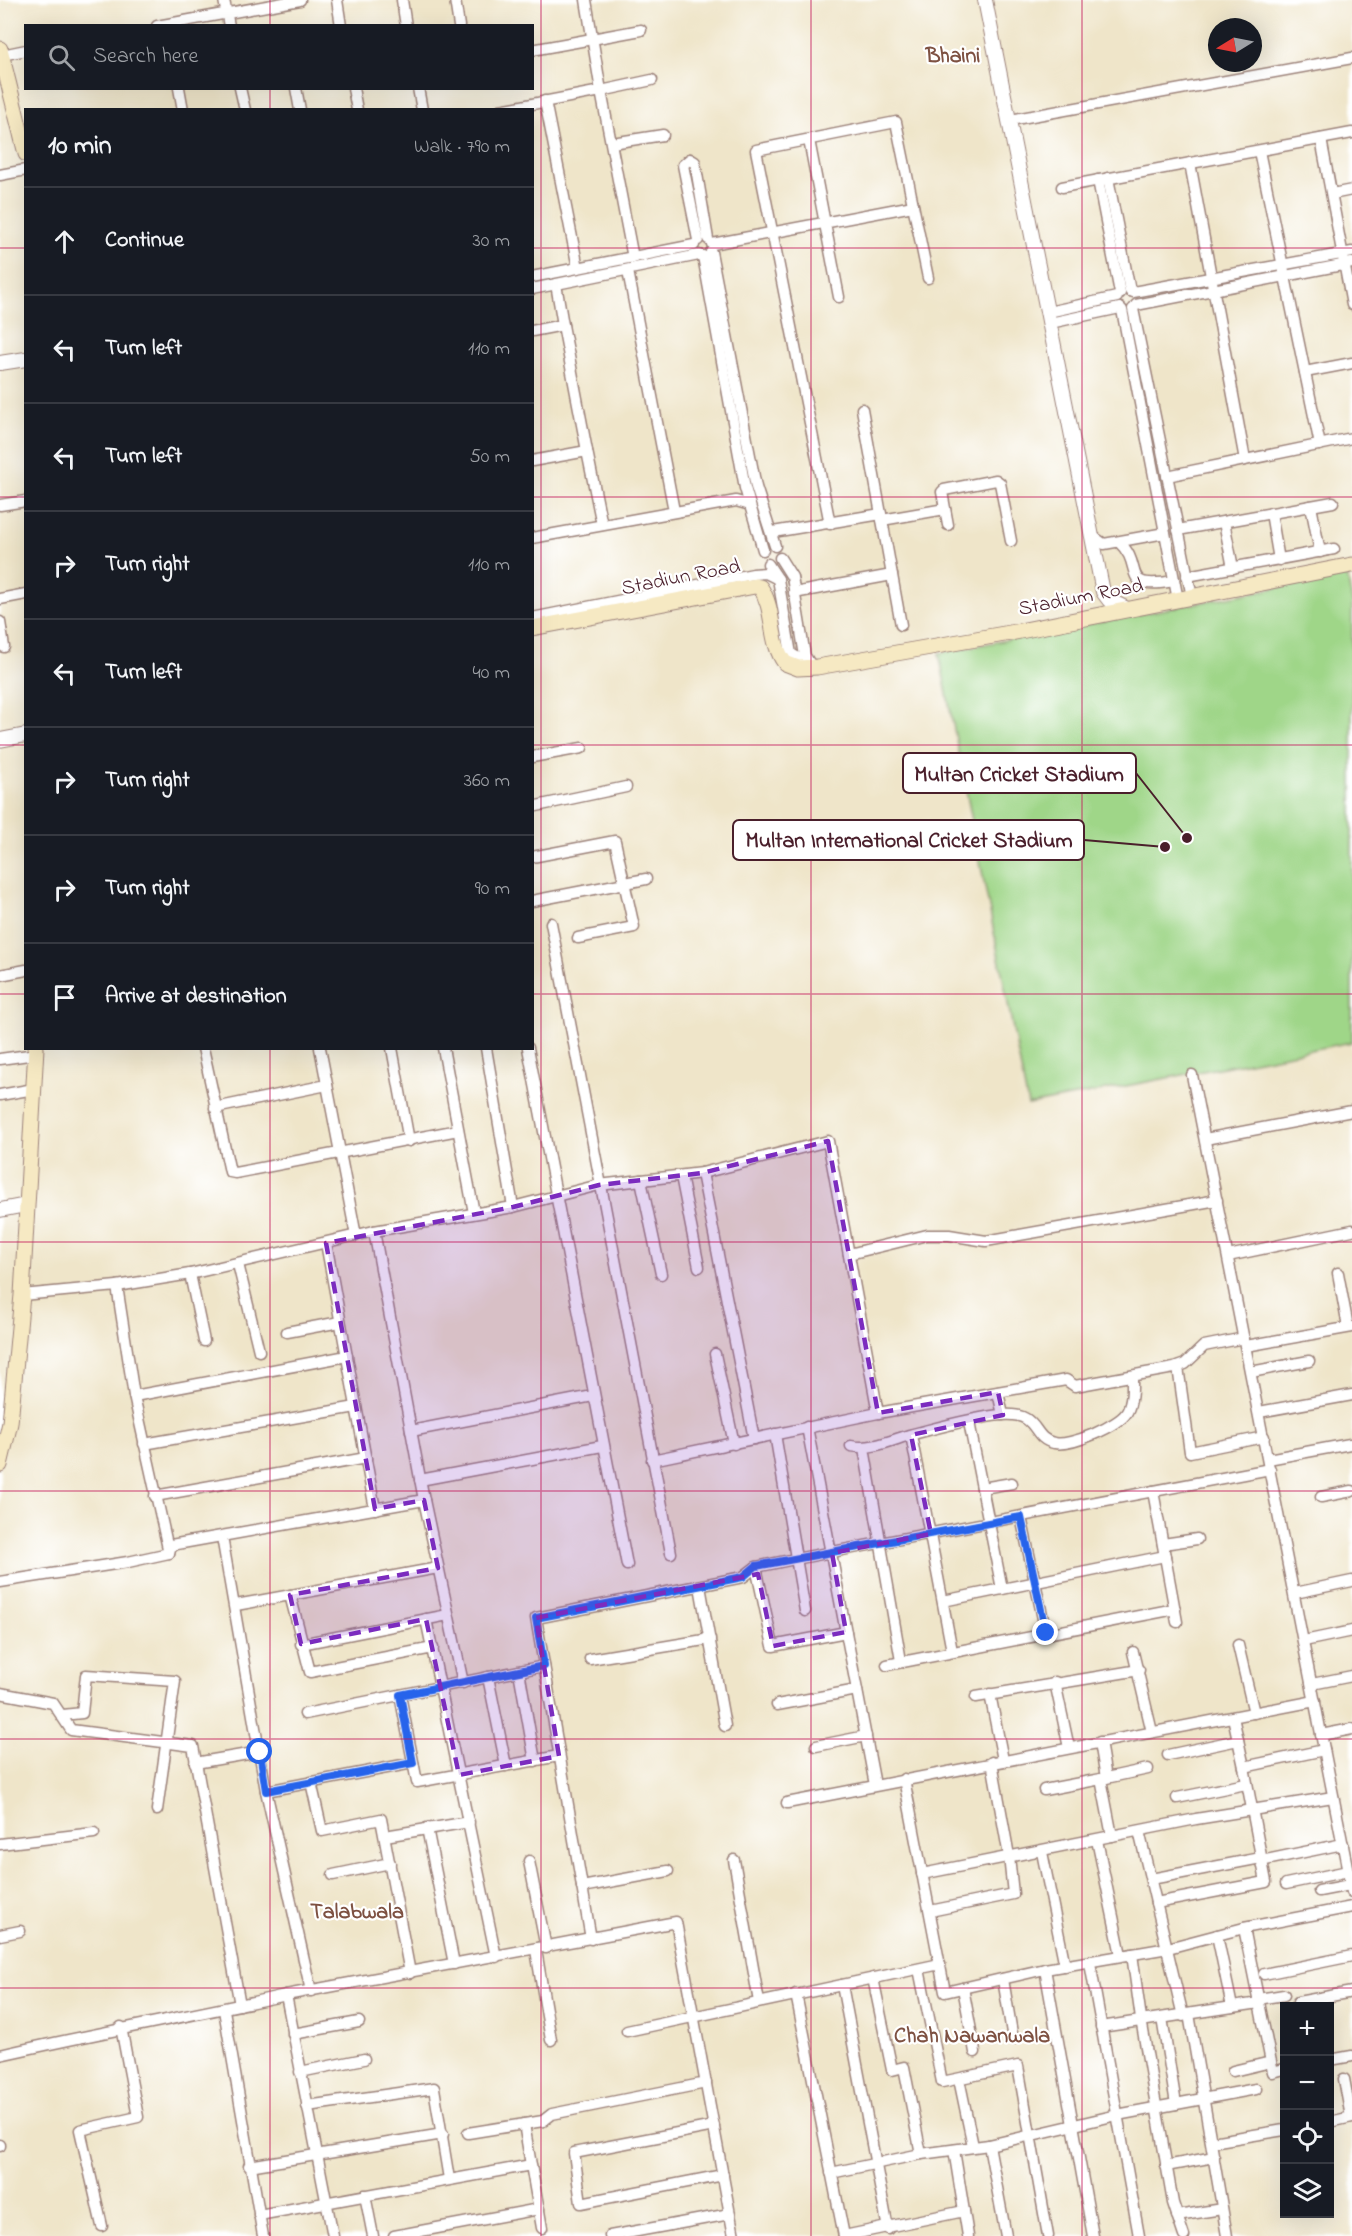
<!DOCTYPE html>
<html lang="en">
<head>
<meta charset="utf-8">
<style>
  body { margin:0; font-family:"Indie Flower",sans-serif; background:#20242c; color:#f1f3f6 }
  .controls { position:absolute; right:18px; bottom:18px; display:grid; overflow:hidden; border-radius:0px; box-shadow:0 6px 24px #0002 }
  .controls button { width:54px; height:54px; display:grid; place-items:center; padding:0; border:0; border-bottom:2px solid #363941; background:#171b24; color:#f1f3f6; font:30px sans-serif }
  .compass { position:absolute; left:1208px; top:18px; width:54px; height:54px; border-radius:50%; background:#171b24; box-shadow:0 6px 24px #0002; rotate:260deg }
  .stop { position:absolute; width:18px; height:18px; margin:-14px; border:4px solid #2563eb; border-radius:50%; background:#fff }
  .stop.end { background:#2563eb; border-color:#fff; box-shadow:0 2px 6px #0008 }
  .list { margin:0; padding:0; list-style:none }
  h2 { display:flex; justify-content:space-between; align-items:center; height:78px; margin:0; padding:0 24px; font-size:26px }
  h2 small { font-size:20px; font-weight:400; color:#9ea1a6 }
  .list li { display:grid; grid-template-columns:39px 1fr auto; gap:18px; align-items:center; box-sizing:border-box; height:108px; padding:0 24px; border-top:2px solid #363941 }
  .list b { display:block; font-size:22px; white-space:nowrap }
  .list em { font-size:20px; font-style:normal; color:#9ea1a6 }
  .icon { flex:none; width:33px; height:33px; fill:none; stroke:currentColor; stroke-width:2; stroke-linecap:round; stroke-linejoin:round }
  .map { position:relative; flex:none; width:1352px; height:2236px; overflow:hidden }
  .search { position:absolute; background:#171b24; box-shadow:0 6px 24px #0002; left:24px; top:24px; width:510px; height:66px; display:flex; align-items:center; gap:15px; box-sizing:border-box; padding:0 21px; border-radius:0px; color:#9ea1a6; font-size:22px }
  .panel { position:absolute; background:#171b24; box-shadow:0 6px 24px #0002; left:24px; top:108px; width:510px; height:942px; border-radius:0px }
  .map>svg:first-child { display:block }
  .green { fill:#9fd688; stroke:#747a5a; stroke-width:1.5 }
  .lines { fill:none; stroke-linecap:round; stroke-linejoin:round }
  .minor-casing { stroke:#9c827a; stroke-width:13 }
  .tertiary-casing { stroke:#9c827a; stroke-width:16 }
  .secondary-casing { stroke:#9c827a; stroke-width:17 }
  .minor { stroke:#fff; stroke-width:10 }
  .tertiary { stroke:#fff; stroke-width:14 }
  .secondary { stroke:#f6e9c3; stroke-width:15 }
  .route { stroke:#2563eb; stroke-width:8 }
  .marked { fill:#7b2cbf; fill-opacity:0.2; stroke:#7b2cbf; stroke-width:4.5; stroke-dasharray:12 8; stroke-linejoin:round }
  .grid { fill:none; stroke:#c2185b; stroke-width:1.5; stroke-opacity:0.55 }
  .labels { text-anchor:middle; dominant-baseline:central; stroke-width:4.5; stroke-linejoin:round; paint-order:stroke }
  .street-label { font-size:21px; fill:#4a1f2b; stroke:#fff }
  .neighbourhood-label { font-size:22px; font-weight:bold; fill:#7e5142; stroke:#fff }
  .leader { fill:none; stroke:#4a1f2b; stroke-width:2 }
  .callout-dot { fill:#4a1f2b; stroke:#fff; stroke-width:2 }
  .callout { fill:#fff; stroke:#4a1f2b; stroke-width:2 }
  .callout-label { font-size:22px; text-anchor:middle; font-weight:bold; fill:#4a1f2b }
</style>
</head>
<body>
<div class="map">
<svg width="1352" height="2236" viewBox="0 0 1352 2236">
  <rect width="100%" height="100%" fill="#fff"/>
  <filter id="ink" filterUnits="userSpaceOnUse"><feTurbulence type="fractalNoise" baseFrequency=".0167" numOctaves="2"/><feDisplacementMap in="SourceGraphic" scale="12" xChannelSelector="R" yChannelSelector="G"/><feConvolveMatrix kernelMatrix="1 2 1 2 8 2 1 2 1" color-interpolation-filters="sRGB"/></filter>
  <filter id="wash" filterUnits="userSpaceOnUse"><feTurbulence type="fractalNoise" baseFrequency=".008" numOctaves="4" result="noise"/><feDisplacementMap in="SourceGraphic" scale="24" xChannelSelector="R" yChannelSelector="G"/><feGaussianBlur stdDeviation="1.35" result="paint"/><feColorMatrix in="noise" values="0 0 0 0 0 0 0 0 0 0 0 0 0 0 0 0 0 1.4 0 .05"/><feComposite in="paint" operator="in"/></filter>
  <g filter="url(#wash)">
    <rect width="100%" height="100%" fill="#efe5c9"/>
    <!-- green -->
    <polygon class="green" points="1347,574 1352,602 1352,1042 1028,1105 939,653"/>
  </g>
  <g filter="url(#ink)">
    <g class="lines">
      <!-- minor casing -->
      <g class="minor-casing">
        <g id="minor">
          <polyline points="224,0 229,26"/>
          <polyline points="337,0 341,26"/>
          <polyline points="402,0 406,26"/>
          <polyline points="455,0 459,26"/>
          <polyline points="586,0 601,91 652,80"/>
          <polyline points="157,26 300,0"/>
          <polyline points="532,50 641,30"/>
          <polyline points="2,55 26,50"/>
          <polyline points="179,88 183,110"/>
          <polyline points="240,88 245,110"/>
          <polyline points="296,88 300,110"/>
          <polyline points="353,88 357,110"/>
          <polyline points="418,88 422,110"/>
          <polyline points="545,101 578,268"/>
          <polyline points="500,110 601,91 633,258"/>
          <polyline points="1010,120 1352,58"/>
          <polyline points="1321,139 1352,305"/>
          <polyline points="809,140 839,297"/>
          <polyline points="612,143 663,135"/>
          <polyline points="1259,151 1320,445"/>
          <polyline points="1190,163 1245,460"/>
          <polyline points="0,175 26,170"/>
          <polyline points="1108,178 1130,291"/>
          <polyline points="1098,180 1120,293"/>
          <polyline points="1062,187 1352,133"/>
          <polyline points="1332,194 1352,190"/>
          <polyline points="698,240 683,165 690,159 695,162 708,239"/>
          <polyline points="712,244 913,206"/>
          <polyline points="711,252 756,487 775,546"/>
          <polyline points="703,256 745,488 763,550"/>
          <polyline points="628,271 674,511"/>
          <polyline points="532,277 694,245"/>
          <polyline points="556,284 563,325"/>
          <polyline points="532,289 699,255"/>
          <polyline points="1133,292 1352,252"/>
          <polyline points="1136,305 1352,263"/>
          <polyline points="1133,309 1192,597"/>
          <polyline points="1122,310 1178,600"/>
          <polyline points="1048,312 1117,297"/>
          <polyline points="1050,323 1120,308"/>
          <polyline points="532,331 563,325 587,451 532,461"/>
          <polyline points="1305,372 1352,363"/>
          <polyline points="862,409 901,625"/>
          <polyline points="587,451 602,525"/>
          <polyline points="1167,476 1352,438"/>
          <polyline points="0,505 26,501"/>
          <polyline points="1311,506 1320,552"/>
          <polyline points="1271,513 1279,560"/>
          <polyline points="882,520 945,509"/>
          <polyline points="1224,522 1233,568"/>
          <polyline points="830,524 756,150 896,122 928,278"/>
          <polyline points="948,525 942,492 944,490 996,480 1000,483 1011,541"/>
          <polyline points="1178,530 1333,502"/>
          <polyline points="773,532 881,514"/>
          <polyline points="1091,535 1104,544 1165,533"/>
          <polyline points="532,538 736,501 750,505"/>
          <path d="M 1119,542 C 1146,567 1117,591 1174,581"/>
          <polyline points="780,558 792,577 805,656 810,664"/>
          <polyline points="768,564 778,579 791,654 814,666"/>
          <polyline points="1187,576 1334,549"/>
          <polyline points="794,593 892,575"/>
          <polyline points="0,599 26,594"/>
          <polyline points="532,618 753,574 766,573 778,579"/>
          <polyline points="0,622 4,647"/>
          <polyline points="532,757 582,748"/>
          <polyline points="532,807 626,787"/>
          <polyline points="532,857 615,841 634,927 578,938"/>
          <polyline points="532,901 646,879"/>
          <polyline points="551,923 671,1553"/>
          <polyline points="0,975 26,970"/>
          <polyline points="203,1048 230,1172 235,1173 458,1130"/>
          <polyline points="320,1048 356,1236"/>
          <polyline points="392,1048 409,1141"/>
          <polyline points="443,1048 474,1213"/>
          <polyline points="486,1048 513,1207"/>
          <polyline points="528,1048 627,1565"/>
          <polyline points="0,1059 36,1054"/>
          <polyline points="1192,1075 1352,1892"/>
          <polyline points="0,1095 34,1089"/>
          <polyline points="215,1108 327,1085"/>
          <polyline points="1205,1139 1352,1111"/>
          <polyline points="702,1173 754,1439"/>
          <polyline points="681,1176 699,1267"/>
          <polyline points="641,1180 661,1274"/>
          <polyline points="374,1231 424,1500 463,1683"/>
          <polyline points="326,1243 375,1509"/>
          <polyline points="849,1254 927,1235 949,1235 986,1241 1217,1200"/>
          <polyline points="1228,1256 1352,1230"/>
          <polyline points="238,1264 259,1351"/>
          <polyline points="1338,1273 1348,1327"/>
          <polyline points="190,1274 204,1341"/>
          <polyline points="117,1286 134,1396 169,1553"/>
          <polyline points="22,1295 117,1286 190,1274 374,1231 513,1207 599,1185 702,1173 828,1141 878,1413"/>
          <polyline points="287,1332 340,1322"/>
          <polyline points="1246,1346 1352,1327"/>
          <polyline points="715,1354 734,1444"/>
          <polyline points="1178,1367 1190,1452 1264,1437"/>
          <polyline points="1251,1372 1309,1361"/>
          <polyline points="998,1392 1003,1415"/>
          <polyline points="134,1396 347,1356"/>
          <polyline points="1259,1412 1352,1395"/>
          <polyline points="969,1422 1002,1589"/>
          <polyline points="807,1427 875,1785"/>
          <polyline points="411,1431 593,1396"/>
          <polyline points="775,1434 805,1611"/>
          <polyline points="911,1435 952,1651"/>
          <polyline points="144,1444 356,1407"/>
          <path d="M 851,1446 C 871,1450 890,1441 909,1435 C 937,1428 974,1417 1002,1415 C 1041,1412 1030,1438 1054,1443 C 1070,1447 1119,1426 1127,1412 C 1133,1401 1132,1387 1132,1376"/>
          <polyline points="864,1448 901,1661"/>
          <polyline points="1268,1459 1350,1444"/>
          <polyline points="652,1460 878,1413 1066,1380 1075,1386 1174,1368 1185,1364 1204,1346 1244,1338"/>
          <polyline points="420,1480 602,1446"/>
          <polyline points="982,1488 1012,1483"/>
          <polyline points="1153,1491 1177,1622"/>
          <polyline points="155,1496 366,1458"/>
          <polyline points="1321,1497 1352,1491"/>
          <polyline points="1021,1517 1046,1633"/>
          <polyline points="222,1537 266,1791 311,1991"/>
          <polyline points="1163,1544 1197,1539"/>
          <polyline points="756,1567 773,1646 846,1632"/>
          <polyline points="0,1582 128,1562 169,1553 171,1545 424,1500"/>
          <polyline points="700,1586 725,1726"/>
          <polyline points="1295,1593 1352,1581"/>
          <polyline points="290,1595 310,1672 433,1648"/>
          <polyline points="943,1601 1165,1556"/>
          <polyline points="236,1605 438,1568"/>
          <polyline points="426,1619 496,1957"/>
          <polyline points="1304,1641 1352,1631"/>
          <polyline points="301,1644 448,1615"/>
          <polyline points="1238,1645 1254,1713"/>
          <polyline points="1133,1652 1152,1732"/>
          <polyline points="590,1659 710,1639"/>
          <polyline points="887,1665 1175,1609"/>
          <polyline points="519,1671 535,1761"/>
          <polyline points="488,1677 506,1766"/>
          <polyline points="1055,1682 1069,1748"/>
          <polyline points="1312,1684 1352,1676"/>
          <polyline points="0,1693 53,1703 71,1730 193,1746 240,2005"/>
          <polyline points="990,1694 1003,1760"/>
          <polyline points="400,1695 417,1782 559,1756"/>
          <polyline points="976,1697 1139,1670"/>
          <polyline points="777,1705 857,1690"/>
          <polyline points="305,1714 544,1666"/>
          <polyline points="63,1715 82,1713 86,1675 175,1681 157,1810"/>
          <polyline points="1233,1717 1244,1767 1324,1750"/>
          <polyline points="1321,1735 1352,1729"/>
          <polyline points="1100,1742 1106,1778 1101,1779 1112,1836"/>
          <polyline points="816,1746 866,1736"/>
          <polyline points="1168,1755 1238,1740"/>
          <polyline points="195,1763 260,1752"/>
          <polyline points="1106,1778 1148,1769"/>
          <polyline points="904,1779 945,1992 1045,1969 1168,1948 1244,1928 1352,1907"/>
          <polyline points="311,1782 322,1831 381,1819 410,1973"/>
          <polyline points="1044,1790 1101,1779"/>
          <polyline points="266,1791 413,1763"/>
          <polyline points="1177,1798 1246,1784"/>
          <polyline points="787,1803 1315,1701"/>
          <polyline points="427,1828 454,1964"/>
          <polyline points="1139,1831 1183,2016"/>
          <polyline points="385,1836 469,1822"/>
          <polyline points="1097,1840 1121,1955"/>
          <polyline points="0,1844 94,1833"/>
          <polyline points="1042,1852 1065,1966"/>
          <polyline points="734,1860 759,2002"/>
          <polyline points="529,1861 546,1948"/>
          <polyline points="1261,1861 1343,1844"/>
          <polyline points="922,1874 1196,1819 1333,1797"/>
          <polyline points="333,1875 390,1863"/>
          <polyline points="1151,1879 1261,1858"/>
          <polyline points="1286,1884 1348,1871"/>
          <polyline points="582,1887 668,1871"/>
          <polyline points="1319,1891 1350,1885"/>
          <polyline points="1156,1903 1266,1882 1244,1767"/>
          <polyline points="930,1911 1013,1894 1009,1856 992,1762"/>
          <polyline points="1244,1928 1273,2072 1284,2069"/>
          <polyline points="0,1935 20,1931"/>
          <polyline points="1217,1935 1232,2007"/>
          <polyline points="591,1939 536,1618 743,1577 756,1567 790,1560 1270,1469"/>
          <polyline points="536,1950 551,2040"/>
          <polyline points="1132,1954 1141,2019 1173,2203 1184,2236"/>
          <polyline points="1090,1963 1139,2236"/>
          <polyline points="919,1969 942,2082 1018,2066 1048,2236"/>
          <polyline points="1045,1969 1093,2236"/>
          <polyline points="1264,1974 1352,1956"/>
          <polyline points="873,1978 892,2070 904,2067 921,2154"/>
          <polyline points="1003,1979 1013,2039"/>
          <polyline points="842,1985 888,2229"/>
          <polyline points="963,1988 975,2052"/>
          <polyline points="796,1994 844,2236"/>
          <polyline points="286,1995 333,2236"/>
          <polyline points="1258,1999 1284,1995"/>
          <polyline points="1298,2002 1352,1992"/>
          <polyline points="224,2010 263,2236"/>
          <polyline points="1189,2014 1227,2236"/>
          <polyline points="1162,2018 1176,2104"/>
          <polyline points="1101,2027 1259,2003"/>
          <polyline points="627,2031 940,1964"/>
          <polyline points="293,2034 359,2022"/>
          <path d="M 0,2055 C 95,2033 191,2016 286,1995 L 676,1922 L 734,2236"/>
          <polyline points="1330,2060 1352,2056"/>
          <polyline points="1233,2071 1271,2062"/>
          <polyline points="300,2072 364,2059"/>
          <polyline points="959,2079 973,2146"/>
          <polyline points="1344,2079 1351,2117"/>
          <polyline points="307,2106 434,2088 449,2179"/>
          <polyline points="1330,2122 1352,2117"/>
          <polyline points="524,2124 531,2165"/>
          <polyline points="714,2126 574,2153 581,2203 723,2175"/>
          <polyline points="468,2133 543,2121 552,2114 706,2083"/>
          <polyline points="1212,2142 1284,2130"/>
          <polyline points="0,2145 0,2146"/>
          <polyline points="989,2145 1006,2236"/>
          <polyline points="954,2150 968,2236"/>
          <polyline points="249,2166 443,2134"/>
          <polyline points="1166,2166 1214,2157"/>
          <polyline points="831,2173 921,2154 989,2145 1117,2115 1256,2089"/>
          <polyline points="365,2195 373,2236"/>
          <polyline points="259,2215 531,2165 542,2228"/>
          <polyline points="1177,2216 1222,2209"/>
          <polyline points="102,2226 80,2130 138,2117 121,2027"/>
          <polyline points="394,2236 539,2209"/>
          <polyline points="610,2236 730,2214"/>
          <polyline points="844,2236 964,2211"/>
        </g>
      </g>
      <!-- tertiary casing -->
      <g class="tertiary-casing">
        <g id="tertiary">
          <polyline points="985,0 1103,592 1109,600 1129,610"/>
          <polyline points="0,363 26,359"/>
          <polyline points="0,740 26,735"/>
          <polyline points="0,1210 26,1205"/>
        </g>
      </g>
      <!-- secondary casing -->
      <g class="secondary-casing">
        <g id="secondary">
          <polyline points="0,49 26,154"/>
          <path d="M 532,628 L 755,586 L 760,587 C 776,610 768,640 785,663 L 798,668 L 817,667 L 1010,633 L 1352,565"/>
          <polyline points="0,1465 10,1423 22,1295 36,1048"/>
        </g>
      </g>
      <!-- minor -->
      <use href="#minor" class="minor"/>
      <!-- tertiary -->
      <use href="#tertiary" class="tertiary"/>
      <!-- secondary -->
      <use href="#secondary" class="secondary"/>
    </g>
  </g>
  <g class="lines" filter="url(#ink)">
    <!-- route -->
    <polyline class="route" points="260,1752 266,1791 413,1763 400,1695 544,1666 536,1618 743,1577 756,1566 1021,1517 1046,1633"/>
  </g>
  <!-- marked area -->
  <path class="marked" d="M 828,1141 L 878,1413 L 998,1392 L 1003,1415 L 911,1435 L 931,1534 L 832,1553 L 846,1632 L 773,1646 L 758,1574 L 536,1618 L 559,1756 L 459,1775 L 426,1619 L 301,1644 L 290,1595 L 438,1568 L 424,1500 L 375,1509 L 326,1243 L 513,1207 L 599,1185 L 702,1173 Z"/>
  <!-- grid -->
  <path class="grid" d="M 270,0 L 270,26M 541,0 L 541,2236M 811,0 L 811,2236M 1082,0 L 1082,2236M 270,88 L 270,110M 0,248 L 26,248M 532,248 L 1352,248M 0,497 L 26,497M 532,497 L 1352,497M 0,745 L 26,745M 532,745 L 1352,745M 0,994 L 26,994M 532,994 L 1352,994M 270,1048 L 270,2236M 0,1242 L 1352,1242M 0,1491 L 1352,1491M 0,1739 L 1352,1739M 0,1988 L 1352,1988"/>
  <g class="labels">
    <!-- street labels -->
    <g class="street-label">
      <text transform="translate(681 578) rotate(-11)">Stadiun Road</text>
      <text transform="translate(1081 598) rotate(-11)">Stadium Road</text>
    </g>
    <!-- neighbourhood labels -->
    <g class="neighbourhood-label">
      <text x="953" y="57">Bhaini</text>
      <text x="357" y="1913">Talabwala</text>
      <text x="972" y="2037">Chah Nawanwala</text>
    </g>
  </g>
  <!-- callouts -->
  <path class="leader" d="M1187 838L1136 773M1165 847L1084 840"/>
  <g class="callout-dot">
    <circle cx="1187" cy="838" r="6"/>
    <circle cx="1165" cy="847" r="6"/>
  </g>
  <g class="callout">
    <rect x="903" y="753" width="233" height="40" rx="6"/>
    <rect x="733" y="820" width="351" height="40" rx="6"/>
  </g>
  <g class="callout-label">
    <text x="1019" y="781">Multan Cricket Stadium</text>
    <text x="909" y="847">Multan International Cricket Stadium</text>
  </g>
</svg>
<div class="controls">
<button>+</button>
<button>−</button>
<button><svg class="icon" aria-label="locate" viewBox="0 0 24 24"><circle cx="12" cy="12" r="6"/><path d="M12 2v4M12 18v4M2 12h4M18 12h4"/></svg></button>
<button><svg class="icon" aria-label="layers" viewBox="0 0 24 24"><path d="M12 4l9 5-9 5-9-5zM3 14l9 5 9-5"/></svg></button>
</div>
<svg class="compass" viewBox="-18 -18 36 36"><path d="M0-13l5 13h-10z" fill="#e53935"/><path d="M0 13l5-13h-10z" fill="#9ea1a6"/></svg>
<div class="stop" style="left:260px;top:1752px"></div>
<div class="stop end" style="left:1046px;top:1633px"></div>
<div class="search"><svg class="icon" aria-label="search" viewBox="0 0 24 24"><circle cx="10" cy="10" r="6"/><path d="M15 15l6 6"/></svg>Search here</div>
<section class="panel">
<h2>10 min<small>Walk · 790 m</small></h2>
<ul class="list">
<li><svg class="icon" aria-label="ahead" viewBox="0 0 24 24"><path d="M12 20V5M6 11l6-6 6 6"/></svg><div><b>Continue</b></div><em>30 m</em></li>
<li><svg class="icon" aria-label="left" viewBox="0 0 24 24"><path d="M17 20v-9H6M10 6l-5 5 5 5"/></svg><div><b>Turn left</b></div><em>110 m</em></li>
<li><svg class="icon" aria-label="left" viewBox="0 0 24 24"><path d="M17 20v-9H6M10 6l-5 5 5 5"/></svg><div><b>Turn left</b></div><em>50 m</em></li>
<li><svg class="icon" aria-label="right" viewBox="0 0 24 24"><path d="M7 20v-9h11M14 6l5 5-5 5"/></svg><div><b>Turn right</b></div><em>110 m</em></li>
<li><svg class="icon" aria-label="left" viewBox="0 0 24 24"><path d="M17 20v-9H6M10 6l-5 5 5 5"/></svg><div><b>Turn left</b></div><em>40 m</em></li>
<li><svg class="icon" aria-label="right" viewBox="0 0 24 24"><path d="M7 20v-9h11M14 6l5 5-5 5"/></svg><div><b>Turn right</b></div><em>360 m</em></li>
<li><svg class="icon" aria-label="right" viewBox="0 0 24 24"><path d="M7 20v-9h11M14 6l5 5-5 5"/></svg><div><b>Turn right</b></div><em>90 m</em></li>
<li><svg class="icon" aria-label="arrive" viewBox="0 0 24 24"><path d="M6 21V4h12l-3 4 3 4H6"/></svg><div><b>Arrive at destination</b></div></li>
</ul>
</section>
</div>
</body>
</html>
